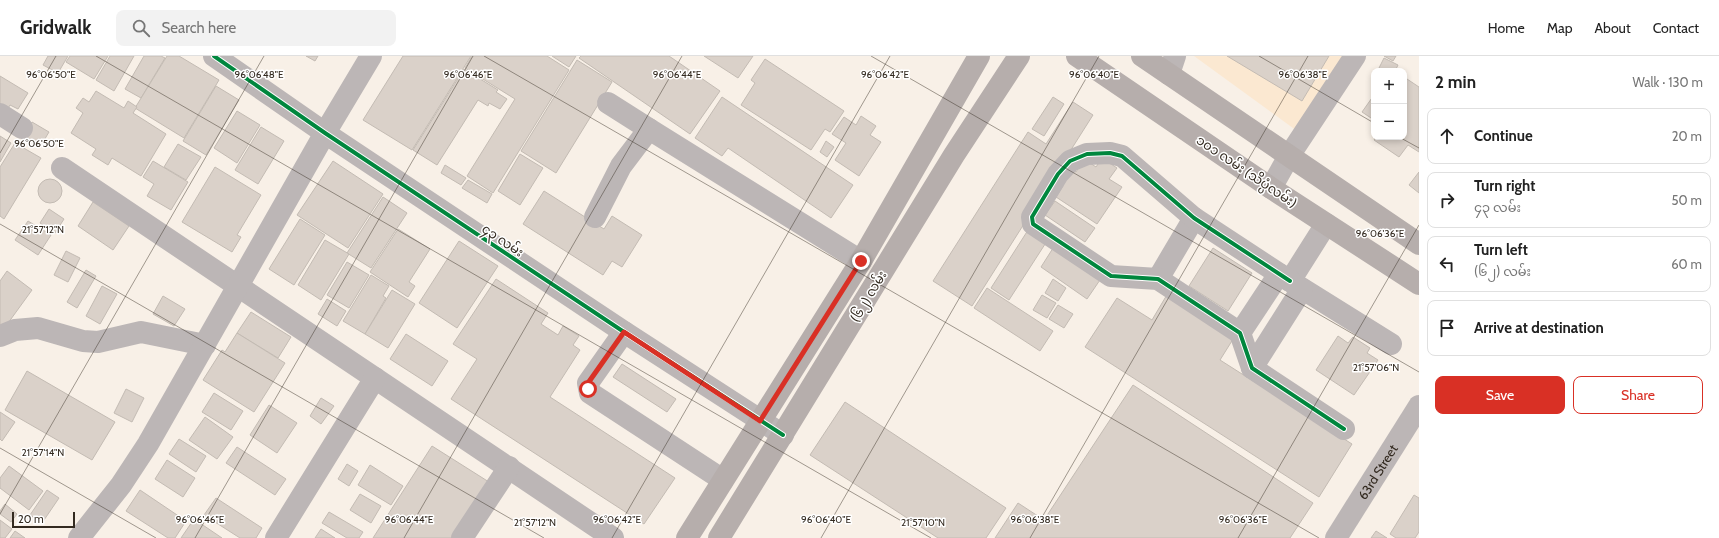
<!DOCTYPE html>
<html lang="en">
<head>
<meta charset="utf-8">
<style>
  body { margin:0; font-family:Cabin,"Noto Sans Myanmar",sans-serif; background:#f2f2f2; color:#222 }
  .controls { position:absolute; right:12px; top:12px; display:grid; overflow:hidden; border-radius:8px; box-shadow:0 2px 6px #0003 }
  .controls button { width:36px; height:36px; display:grid; place-items:center; padding:0; border:0; border-bottom:1px solid #e0e0e0; background:#fff; color:#222; font:20px sans-serif }
  .scale { position:absolute; left:12px; bottom:10px; width:63px; box-sizing:border-box; padding-left:4px; border:2px solid #332a20; border-top:0; font-size:11px; line-height:14px; white-space:nowrap; color:#332a20; -webkit-text-stroke:3px #fff; paint-order:stroke }
  .stop { position:absolute; width:12px; height:12px; margin:-9px; border:3px solid #d93025; border-radius:50%; background:#fff }
  .stop.end { background:#d93025; border-color:#fff; box-shadow:0 1px 4px #0008 }
  .list { margin:0; padding:0; list-style:none }
  h2 { display:flex; justify-content:space-between; align-items:center; height:52px; margin:0; padding:0 16px; font-size:17px }
  h2 small { font-size:13px; font-weight:400; color:#767676 }
  .list li { display:grid; grid-template-columns:26px 1fr auto; gap:12px; align-items:center; box-sizing:border-box; height:56px; margin:0 8px 8px; padding:0 8px; border:1px solid #e0e0e0; border-radius:8px }
  .list b { display:block; font-size:15px; white-space:nowrap }
  .list p { margin:0; font-size:13px; white-space:nowrap; color:#767676 }
  .list em { font-size:13px; font-style:normal; color:#767676 }
  .actions { display:flex; gap:8px; padding:12px 16px }
  .actions a { flex:1; padding:9px 0; border:1px solid #d93025; border-radius:8px; text-align:center; font-size:14px; color:#d93025 }
  .actions .main { background:#d93025; color:#fff }
  .icon { flex:none; width:22px; height:22px; fill:none; stroke:currentColor; stroke-width:2; stroke-linecap:round; stroke-linejoin:round }
  .map { position:relative; flex:none; width:1419px; height:482px; overflow:hidden }
  header { display:flex; align-items:center; gap:24px; box-sizing:border-box; height:56px; padding:0 20px; background:#fff; border-bottom:1px solid #e0e0e0 }
  header strong { font-size:19px }
  nav { display:flex; gap:22px; margin-inline-start:auto; font-size:14px }
  .search { width:280px; height:36px; background:#f2f2f2; display:flex; align-items:center; gap:10px; box-sizing:border-box; padding:0 14px; border-radius:8px; color:#767676; font-size:15px }
  main { display:flex }
  aside { flex:1; background:#fff }
  .map>svg:first-child { display:block }
  .built { fill:#fbe8d1 }
  .building { fill:#dad1c9; stroke:#c3bbb3 }
  .lines { fill:none; stroke-linecap:round; stroke-linejoin:round }
  .minor { stroke:#bcb6b6; stroke-width:22 }
  .major { stroke:#b6aeac; stroke-width:22 }
  .cycleway-casing { stroke:#fff; stroke-width:6 }
  .cycleway { stroke:#00873e; stroke-width:4 }
  .route { stroke:#d93025; stroke-width:5 }
  .ticks { fill:none; stroke:#332a20; stroke-width:1; stroke-opacity:0.45 }
  .labels { text-anchor:middle; dominant-baseline:central; stroke-width:3; stroke-linejoin:round; paint-order:stroke }
  .street-label { font-size:13px; fill:#332a20; stroke:#fff }
  .ticks-label { font-size:10px; text-anchor:middle; fill:#332a20; stroke:#fff; stroke-width:3; stroke-linejoin:round; paint-order:stroke }
</style>
</head>
<body>
<header>
<strong>Gridwalk</strong>
<div class="search"><svg class="icon" aria-label="search" viewBox="0 0 24 24"><circle cx="10" cy="10" r="6"/><path d="M15 15l6 6"/></svg>Search here</div>
<nav><a>Home</a><a>Map</a><a>About</a><a>Contact</a></nav>
</header>
<main>
<div class="map">
<svg width="1419" height="482" viewBox="0 0 1419 482">
  <rect width="100%" height="100%" fill="#f8f0e7"/>
  <!-- built -->
  <polygon class="built" points="1194,0 1345,0 1297,75"/>
  <!-- building -->
  <g class="building">
    <polygon points="48,0 68,0 58,17 43,9"/>
    <polygon points="70,0 108,0 94,23 66,6"/>
    <polygon points="110,0 134,0 114,35 96,24"/>
    <polygon points="144,0 161,0 165,2 141,42 125,33"/>
    <polygon points="167,0 179,0 219,24 184,82 135,52"/>
    <polygon points="306,0 318,0 315,5"/>
    <polygon points="403,0 471,0 412,94 363,64"/>
    <polygon points="472,0 547,0 569,14 493,137 467,120 515,43 465,12"/>
    <polygon points="552,0 576,0 569,11"/>
    <polygon points="581,0 669,0 720,35 690,78 579,2"/>
    <polygon points="704,0 753,0 738,22"/>
    <polygon points="1227,0 1329,0 1302,45"/>
    <polygon points="1384,0 1396,0 1393,5"/>
    <polygon points="1384,2 1398,9 1395,15 1385,15 1379,12"/>
    <polygon points="765,3 844,55 830,76 825,73 811,94 741,49 755,27 751,24"/>
    <polygon points="577,4 612,26 556,117 521,95"/>
    <polygon points="464,13 498,34 496,36 507,43 500,53 489,47 488,50 478,44 437,109 413,94"/>
    <polygon points="0,20 28,37 18,53 10,49 6,56 0,53"/>
    <polygon points="1404,21 1419,31 1419,96 1408,89 1399,101 1374,84 1376,81 1404,81"/>
    <polygon points="216,30 239,44 206,99 183,85"/>
    <polygon points="96,35 124,52 128,45 137,51 133,57 166,78 141,120 112,102 108,109 92,99 96,93 71,77 83,57 76,52 83,42 89,46"/>
    <polygon points="1374,39 1374,64 1362,56"/>
    <polygon points="722,41 853,129 831,162 728,92 722,100 695,82"/>
    <polygon points="1053,41 1064,48 1044,80 1032,73"/>
    <polygon points="1073,46 1093,59 972,250 933,225 1028,76 1046,88"/>
    <polygon points="237,55 260,69 237,107 214,92"/>
    <polygon points="861,60 876,70 870,79 881,86 859,120 835,104 846,87 832,78 844,61 856,69"/>
    <polygon points="32,66 49,76 40,91 23,80"/>
    <polygon points="261,71 284,85 258,128 235,114"/>
    <polygon points="0,80 11,87 0,106"/>
    <polygon points="826,85 834,91 827,101 820,96"/>
    <polygon points="15,87 41,102 4,163 0,160 0,111"/>
    <polygon points="178,88 201,101 186,124 164,111"/>
    <polygon points="520,98 543,112 520,149 498,135"/>
    <polygon points="1102,102 1117,112 1109,123 1122,131 1097,168 1056,141 1063,130 1057,126 1068,110 1076,116 1084,103 1096,111"/>
    <polygon points="153,105 188,126 171,154 147,140 154,128 143,121"/>
    <polygon points="333,105 383,138 348,192 297,159"/>
    <polygon points="445,109 466,122 461,129 441,117"/>
    <polygon points="215,111 261,139 237,179 241,181 232,196 182,166"/>
    <polygon points="1419,116 1419,137 1409,129"/>
    <circle cx="50" cy="135" r="12"/>
    <polygon points="468,124 492,138 487,147 462,132"/>
    <polygon points="544,135 604,173 612,160 642,179 622,211 612,205 603,219 523,168"/>
    <polygon points="383,141 407,157 371,212 347,197"/>
    <polygon points="1055,145 1095,172 1085,186 1045,159"/>
    <polygon points="93,146 129,170 113,194 78,170"/>
    <polygon points="49,153 64,163 55,177 40,167"/>
    <polygon points="300,163 325,179 294,229 269,213"/>
    <polygon points="28,165 51,179 38,199 15,184"/>
    <polygon points="1030,171 1049,182 1009,244 991,232"/>
    <polygon points="398,173 430,193 409,226 415,230 408,241 370,216"/>
    <polygon points="325,184 349,198 321,244 298,229"/>
    <polygon points="459,185 498,210 457,272 419,247"/>
    <polygon points="1055,189 1102,221 1087,243 1041,211"/>
    <polygon points="1213,192 1252,217 1228,255 1189,230"/>
    <polygon points="66,195 80,202 68,226 54,219"/>
    <polygon points="347,206 369,219 349,252 327,239"/>
    <polygon points="86,214 96,220 77,252 67,246"/>
    <polygon points="7,215 32,234 3,274 0,272 0,225"/>
    <polygon points="371,219 389,230 383,240 386,242 365,278 343,265"/>
    <polygon points="496,223 548,257 541,268 558,279 563,270 579,280 573,289 580,294 550,341 675,422 644,468 451,343 477,303 453,288"/>
    <polygon points="1053,223 1066,232 1058,245 1045,237"/>
    <polygon points="102,230 117,238 100,268 86,260"/>
    <polygon points="987,232 1053,275 1040,295 974,252"/>
    <polygon points="392,234 415,248 388,292 365,278"/>
    <polygon points="1168,237 1235,280 1220,304 1352,388 1319,441 1085,291 1117,242 1152,264"/>
    <polygon points="1042,239 1056,247 1047,262 1033,254"/>
    <polygon points="163,240 185,253 174,270 153,258"/>
    <polygon points="327,243 346,255 337,270 318,258"/>
    <polygon points="1058,249 1073,258 1064,272 1049,263"/>
    <polygon points="251,256 291,281 278,302 237,277"/>
    <polygon points="237,277 285,307 254,356 203,324 222,294 225,296"/>
    <polygon points="406,278 448,305 432,330 390,303"/>
    <polygon points="1338,280 1348,287 1353,281 1370,292 1367,297 1378,304 1354,339 1316,314"/>
    <polygon points="622,308 676,343 667,356 613,321"/>
    <polygon points="27,315 115,366 92,404 5,354"/>
    <polygon points="1133,329 1313,447 1290,482 995,482 1018,447 1044,464"/>
    <polygon points="126,333 144,342 132,366 114,357"/>
    <polygon points="214,337 243,355 231,374 202,356"/>
    <polygon points="321,342 334,350 321,368 310,360"/>
    <polygon points="845,346 1006,452 986,482 938,482 810,399"/>
    <polygon points="269,349 297,367 277,397 250,379"/>
    <polygon points="0,356 15,366 2,385 0,383"/>
    <polygon points="205,361 233,381 217,403 189,384"/>
    <polygon points="179,383 206,400 196,416 169,398"/>
    <polygon points="432,390 489,426 453,482 373,482"/>
    <polygon points="237,391 286,423 275,439 226,407"/>
    <polygon points="167,404 195,422 183,441 155,423"/>
    <polygon points="347,408 358,415 349,430 338,423"/>
    <polygon points="370,409 403,430 391,449 358,429"/>
    <polygon points="9,410 43,435 29,454 0,432 0,422"/>
    <polygon points="47,434 59,442 42,467 30,459"/>
    <polygon points="140,434 186,465 175,482 168,482 126,455"/>
    <polygon points="360,438 381,450 371,467 350,454"/>
    <polygon points="1414,439 1419,442 1419,476 1415,482 1396,482 1390,478"/>
    <polygon points="216,442 262,472 256,482 240,482 204,459"/>
    <polygon points="5,448 17,458 11,466 0,458 0,455"/>
    <polygon points="329,456 363,476 359,482 347,482 322,467"/>
    <polygon points="194,463 222,482 181,482"/>
    <polygon points="0,464 12,473 5,482 0,482"/>
    <polygon points="321,473 335,482 315,482"/>
    <polygon points="15,475 25,482 10,482"/>
    <polygon points="1376,475 1387,482 1371,482"/>
  </g>
  <g class="lines">
    <!-- minor -->
    <g class="minor">
      <polyline points="214,0 325,77 624,276 783,379"/>
      <polyline points="1169,18 1175,0"/>
      <polyline points="608,47 649,73"/>
      <polyline points="0,58 22,72"/>
      <polyline points="62,112 613,482"/>
      <polyline points="1271,132 1289,100 1355,0"/>
      <polyline points="595,161 621,110 649,73 861,205"/>
      <polyline points="1326,168 1290,225 1391,288"/>
      <polyline points="1158,223 1194,162"/>
      <polyline points="1290,225 1194,162 1122,100 1110,97 1087,98 1070,105 1058,118 1032,161 1033,168 1111,220 1158,223 1240,277 1252,312 1344,373"/>
      <polyline points="624,276 588,327 590,337 723,424"/>
      <polyline points="1240,277 1279,218"/>
      <polyline points="0,280 15,274 38,272 83,285 98,286 141,276 205,289"/>
      <polyline points="1252,312 1302,233"/>
      <polyline points="79,482 121,429 148,388 325,77 371,0"/>
      <polyline points="276,482 375,322"/>
      <polyline points="462,482 509,411"/>
      <path id="s1" d="M 1336,482 L 1419,350"/>
    </g>
    <!-- major -->
    <g class="major">
      <polyline points="1077,0 1271,132 1419,228"/>
      <polyline points="1142,0 1419,188"/>
      <polyline points="687,482 861,205 979,0"/>
      <polyline points="719,482 954,99 1019,0"/>
    </g>
    <!-- cycleway casing -->
    <g class="cycleway-casing">
      <g id="cycleway">
        <polyline points="214,0 325,77 624,276 783,379"/>
        <polyline points="1290,225 1194,162 1122,100 1110,97 1087,98 1070,105 1058,118 1032,161 1033,168 1111,220 1158,223 1240,277 1252,312 1344,373"/>
      </g>
    </g>
    <!-- cycleway -->
    <use href="#cycleway" class="cycleway"/>
  </g>
  <g class="lines">
    <!-- route -->
    <polyline class="route" points="588,333 588,327 593,320 624,276 760,365 861,205"/>
  </g>
  <!-- ticks -->
  <path class="ticks" d="M 96,0 L 931,482M 484,0 L 1319,482M 871,0 L 1419,316M 1259,0 L 1374,67M 1399,81 L 1419,92M 0,97 L 56,0M 0,168 L 544,482M 0,392 L 156,482M 0,458 L 264,0M 195,482 L 473,0M 404,482 L 682,0M 612,482 L 890,0M 821,482 L 1099,0M 1030,482 L 1308,0M 1238,482 L 1419,169"/>
  <g class="labels">
    <!-- street labels -->
    <g class="street-label">
      <text transform="translate(1247 115) rotate(34)">၁၀၁ လမ်း (သိပ္ပံလမ်း)</text>
      <text transform="translate(503 184) rotate(34)">၄၃ လမ်း</text>
      <text transform="translate(868 240) rotate(-59)">(၆၂) လမ်း</text>
      <text stroke="none"><textPath href="#s1" startOffset="78">63rd Street</textPath></text>
    </g>
  </g>
  <g class="ticks-label">
    <text x="51" y="22">96°06'50"E</text>
    <text x="468" y="22">96°06'46"E</text>
    <text x="677" y="22">96°06'44"E</text>
    <text x="885" y="22">96°06'42"E</text>
    <text x="1094" y="22">96°06'40"E</text>
    <text x="1303" y="22">96°06'38"E</text>
    <text x="259" y="22">96°06'48"E</text>
    <text x="39" y="91">96°06'50"E</text>
    <text x="43" y="177">21°57'12"N</text>
    <text x="1380" y="181">96°06'36"E</text>
    <text x="1376" y="315">21°57'06"N</text>
    <text x="43" y="400">21°57'14"N</text>
    <text x="200" y="467">96°06'46"E</text>
    <text x="409" y="467">96°06'44"E</text>
    <text x="617" y="467">96°06'42"E</text>
    <text x="826" y="467">96°06'40"E</text>
    <text x="1035" y="467">96°06'38"E</text>
    <text x="1243" y="467">96°06'36"E</text>
    <text x="535" y="470">21°57'12"N</text>
    <text x="923" y="470">21°57'10"N</text>
  </g>
</svg>
<div class="controls">
<button>+</button>
<button>−</button>
</div>
<div class="scale">20 m</div>
<div class="stop" style="left:588px;top:333px"></div>
<div class="stop end" style="left:861px;top:205px"></div>
</div>
<aside>
<h2>2 min<small>Walk · 130 m</small></h2>
<ul class="list">
<li><svg class="icon" aria-label="ahead" viewBox="0 0 24 24"><path d="M12 20V5M6 11l6-6 6 6"/></svg><div><b>Continue</b></div><em>20 m</em></li>
<li><svg class="icon" aria-label="right" viewBox="0 0 24 24"><path d="M7 20v-9h11M14 6l5 5-5 5"/></svg><div><b>Turn right</b><p>၄၃ လမ်း</p></div><em>50 m</em></li>
<li><svg class="icon" aria-label="left" viewBox="0 0 24 24"><path d="M17 20v-9H6M10 6l-5 5 5 5"/></svg><div><b>Turn left</b><p>(၆၂) လမ်း</p></div><em>60 m</em></li>
<li><svg class="icon" aria-label="arrive" viewBox="0 0 24 24"><path d="M6 21V4h12l-3 4 3 4H6"/></svg><div><b>Arrive at destination</b></div></li>
</ul>
<div class="actions"><a class="main">Save</a><a>Share</a></div>
</aside>
</main>
</body>
</html>
